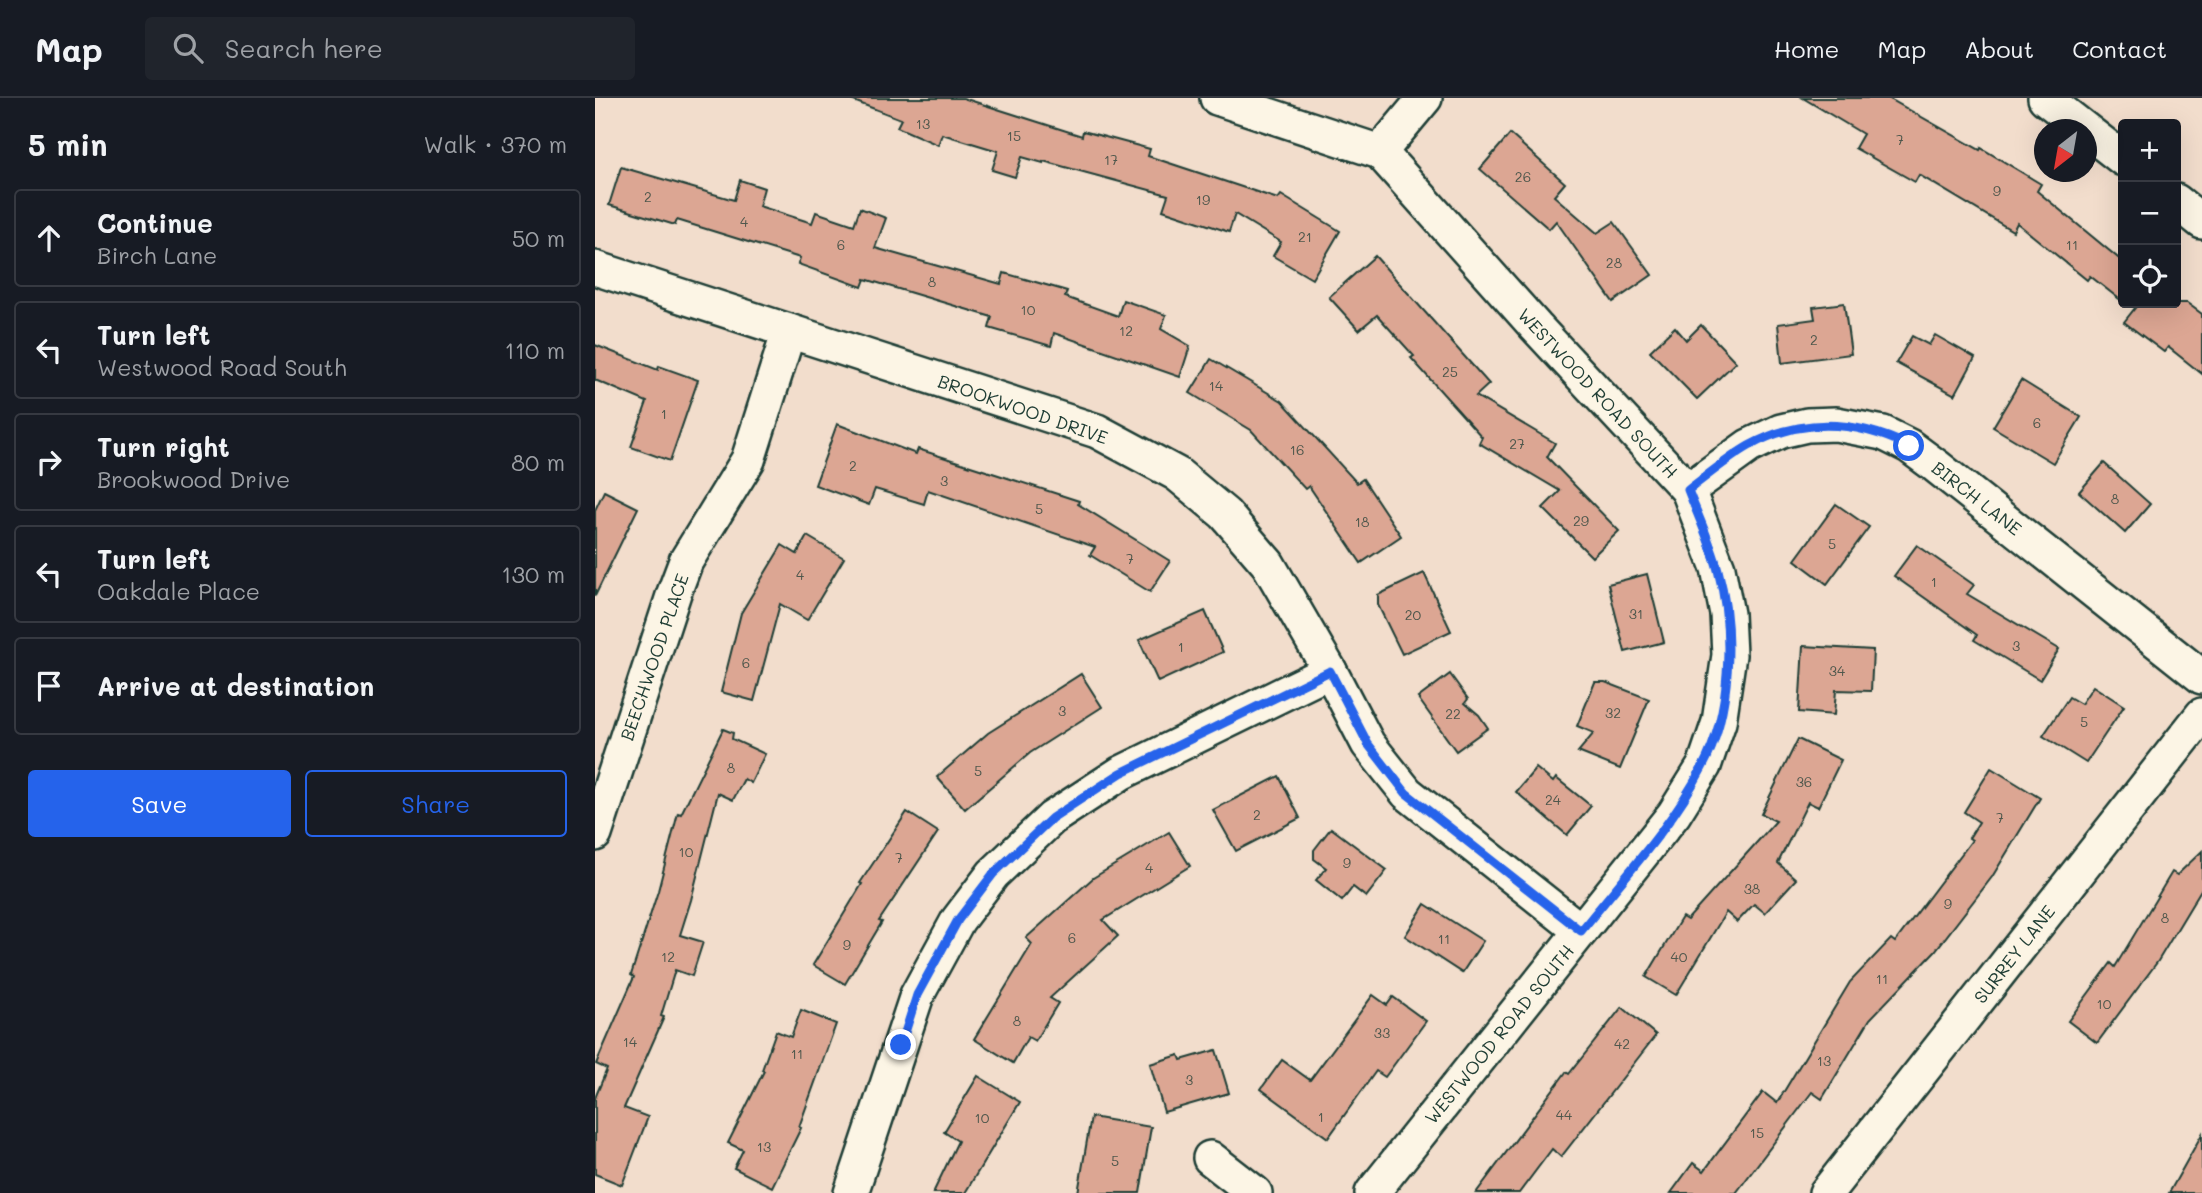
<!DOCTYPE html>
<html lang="en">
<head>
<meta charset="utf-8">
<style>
  body { margin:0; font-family:Mali,sans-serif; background:#20242c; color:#f1f3f6 }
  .controls { position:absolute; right:21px; top:21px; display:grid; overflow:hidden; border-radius:7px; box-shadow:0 7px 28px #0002 }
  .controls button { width:63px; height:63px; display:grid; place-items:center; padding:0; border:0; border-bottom:2px solid #363941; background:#171b24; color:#f1f3f6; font:35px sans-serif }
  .compass { position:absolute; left:1439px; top:21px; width:63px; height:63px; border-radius:50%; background:#171b24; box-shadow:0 7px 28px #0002; rotate:211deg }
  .stop { position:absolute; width:21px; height:21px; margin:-16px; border:5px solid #2563eb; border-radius:50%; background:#fff }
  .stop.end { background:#2563eb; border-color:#fff; box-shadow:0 2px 7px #0008 }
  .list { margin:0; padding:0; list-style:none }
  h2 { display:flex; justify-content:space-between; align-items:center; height:91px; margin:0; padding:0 28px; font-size:30px }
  h2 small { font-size:23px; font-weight:400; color:#9ea1a6 }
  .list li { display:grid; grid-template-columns:46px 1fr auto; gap:21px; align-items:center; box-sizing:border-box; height:98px; margin:0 14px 14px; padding:0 14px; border:2px solid #363941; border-radius:7px }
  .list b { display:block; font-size:26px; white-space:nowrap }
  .list p { margin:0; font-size:23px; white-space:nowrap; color:#9ea1a6 }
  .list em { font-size:23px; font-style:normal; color:#9ea1a6 }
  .actions { display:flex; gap:14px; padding:21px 28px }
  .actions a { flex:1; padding:16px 0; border:2px solid #2563eb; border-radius:7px; text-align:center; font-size:24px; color:#2563eb }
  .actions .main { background:#2563eb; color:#fff }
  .icon { flex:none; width:38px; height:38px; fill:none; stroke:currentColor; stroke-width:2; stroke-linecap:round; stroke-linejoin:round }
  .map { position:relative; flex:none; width:1607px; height:1095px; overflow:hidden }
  header { display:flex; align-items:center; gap:42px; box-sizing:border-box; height:98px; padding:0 35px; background:#171b24; border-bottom:2px solid #363941 }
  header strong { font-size:33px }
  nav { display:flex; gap:38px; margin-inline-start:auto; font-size:24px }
  .search { width:490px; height:63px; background:#20242c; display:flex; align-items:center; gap:18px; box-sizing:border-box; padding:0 24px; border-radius:7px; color:#9ea1a6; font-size:26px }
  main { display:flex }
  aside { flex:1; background:#171b24 }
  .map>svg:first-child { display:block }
  .building { fill:#dca693; stroke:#1f3d34; stroke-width:2 }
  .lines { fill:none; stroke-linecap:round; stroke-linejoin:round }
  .minor-casing { stroke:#1f3d34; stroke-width:38 }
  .minor { stroke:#fcf5e5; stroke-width:33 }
  .route { stroke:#2563eb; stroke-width:9 }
  .labels { text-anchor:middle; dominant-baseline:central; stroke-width:5; stroke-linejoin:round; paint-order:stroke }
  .number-label { font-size:14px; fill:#4e574c }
  .street-label { font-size:18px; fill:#1f3d34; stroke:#fcf5e5 }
</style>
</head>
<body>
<header>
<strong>Map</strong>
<div class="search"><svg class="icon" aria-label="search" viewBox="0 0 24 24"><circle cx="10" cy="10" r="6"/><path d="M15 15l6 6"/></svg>Search here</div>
<nav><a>Home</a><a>Map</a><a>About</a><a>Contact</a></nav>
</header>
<main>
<aside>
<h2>5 min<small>Walk · 370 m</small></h2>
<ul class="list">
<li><svg class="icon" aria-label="ahead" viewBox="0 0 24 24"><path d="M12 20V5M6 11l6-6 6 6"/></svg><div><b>Continue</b><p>Birch Lane</p></div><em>50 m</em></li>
<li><svg class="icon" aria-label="left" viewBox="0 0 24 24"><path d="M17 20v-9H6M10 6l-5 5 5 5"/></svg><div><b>Turn left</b><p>Westwood Road South</p></div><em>110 m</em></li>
<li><svg class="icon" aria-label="right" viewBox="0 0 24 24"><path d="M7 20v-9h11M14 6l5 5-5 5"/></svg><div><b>Turn right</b><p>Brookwood Drive</p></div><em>80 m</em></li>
<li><svg class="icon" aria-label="left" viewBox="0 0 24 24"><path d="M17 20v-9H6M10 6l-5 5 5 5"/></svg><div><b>Turn left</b><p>Oakdale Place</p></div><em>130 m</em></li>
<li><svg class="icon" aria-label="arrive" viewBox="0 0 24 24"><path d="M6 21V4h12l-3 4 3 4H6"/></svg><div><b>Arrive at destination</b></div></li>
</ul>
<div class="actions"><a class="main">Save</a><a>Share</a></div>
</aside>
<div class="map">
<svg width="1607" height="1095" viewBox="0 0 1607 1095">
  <rect width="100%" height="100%" fill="#f2ddcc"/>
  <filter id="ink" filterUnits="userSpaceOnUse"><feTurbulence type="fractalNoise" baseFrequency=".0143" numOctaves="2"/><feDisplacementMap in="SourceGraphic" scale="14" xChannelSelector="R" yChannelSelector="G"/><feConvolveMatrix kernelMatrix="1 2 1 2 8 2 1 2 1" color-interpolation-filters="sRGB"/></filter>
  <g filter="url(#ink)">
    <!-- building -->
    <g class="building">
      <polygon points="256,0 368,0 487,38 488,33 555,51 553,58 683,101 686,97 745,133 717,181 678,158 686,144 640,116 634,134 568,112 573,97 448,63 448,65 427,59 420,79 397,72 403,53 347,36 343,47 302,29 306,21 256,2"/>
      <polygon points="1208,0 1293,0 1385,52 1386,50 1446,86 1442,93 1528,164 1528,204 1495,178 1492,182 1422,125 1418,133 1324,77 1320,84 1260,50 1268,36"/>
      <polygon points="915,36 970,85 959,98 1002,135 1019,124 1057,177 1018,204 961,123 954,131 885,71"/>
      <polygon points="26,69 139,102 145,82 169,90 164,108 217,125 221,114 259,127 265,110 291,120 280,150 406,186 409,175 472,193 470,199 523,218 528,202 571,217 566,231 595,248 585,279 459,235 456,248 394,230 397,219 270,181 267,189 203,166 205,160 82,122 80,127 14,107"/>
      <polygon points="780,158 894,286 881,298 960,345 952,359 1024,433 997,459 948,410 965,393 884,345 887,339 816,260 819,258 782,217 764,232 734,199"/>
      <polygon points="1249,205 1256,256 1187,265 1183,226 1220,221 1218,209"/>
      <polygon points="1544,205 1592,205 1607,216 1607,276 1573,249 1569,254 1529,224"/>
      <polygon points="1106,227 1141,264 1102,301 1055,253 1080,229 1091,242"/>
      <polygon points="1340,237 1380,260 1360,297 1301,265 1317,238 1334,247"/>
      <polygon points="0,247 63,272 64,268 103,282 75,363 36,349 52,304 0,282"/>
      <polygon points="616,261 687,303 762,385 768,381 806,438 766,465 714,388 710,391 656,332 595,295"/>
      <polygon points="1426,282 1486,319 1458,365 1398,329"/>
      <polygon points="242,326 321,356 323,351 484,403 483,406 575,463 555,494 495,457 500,449 333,392 329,406 280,391 274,407 220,387"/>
      <polygon points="1509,365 1555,406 1530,435 1484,394"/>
      <polygon points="9,393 43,410 0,498 0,412"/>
      <polygon points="1241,406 1274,429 1232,486 1200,462"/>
      <polygon points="212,438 249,460 212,522 185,506 159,603 126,594 146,515 187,447 202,456"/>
      <polygon points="1322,447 1379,487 1372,496 1464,551 1445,582 1379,542 1382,537 1299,478"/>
      <polygon points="829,475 856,533 807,556 783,507 783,497"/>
      <polygon points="1052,476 1069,544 1030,554 1013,486"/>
      <polygon points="610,513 628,554 563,584 544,542"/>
      <polygon points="1208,548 1278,552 1276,593 1241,592 1239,617 1204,614"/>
      <polygon points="486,576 507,609 435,655 370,711 342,679 393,635"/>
      <polygon points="855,576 873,601 870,605 884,617 893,630 861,653 823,600"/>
      <polygon points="1000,584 1010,584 1054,601 1025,671 983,654 999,635 982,628"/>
      <polygon points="1498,588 1529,608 1491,665 1448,638 1474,599 1486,606"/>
      <polygon points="128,631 138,635 137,641 170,656 156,685 149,681 138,702 123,695 96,802 85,837 108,844 97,878 80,872 66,918 69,919 29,1010 53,1019 27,1087 0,1076 0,1000 12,971 1,966 39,879 36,877 63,793 83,715 86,716"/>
      <polygon points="1203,641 1246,662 1223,709 1213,704 1183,765 1201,781 1170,815 1159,806 1142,824 1131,814 1081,897 1051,879 1087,819 1092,822 1181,723 1166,716"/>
      <polygon points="941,670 958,684 961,680 996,708 972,737 921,694"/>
      <polygon points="1396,670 1445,700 1397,779 1340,853 1275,921 1227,1001 1217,994 1141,1095 1076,1095 1098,1065 1109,1073 1168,994 1182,1005 1255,884 1296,841 1300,844 1377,742 1374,740 1384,724 1369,714"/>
      <polygon points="684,678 705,720 641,753 618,712"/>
      <polygon points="312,714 343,734 284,823 287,824 250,886 218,867 267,786 265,785"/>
      <polygon points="736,730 792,772 771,799 758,789 747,803 721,782 731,770 719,761 719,752"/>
      <polygon points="574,734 595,768 508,822 523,838 455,900 463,905 440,943 433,939 418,965 379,941 437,846 431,840 498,780"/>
      <polygon points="1607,753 1607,790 1563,863 1502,945 1473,923 1516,865 1520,869 1577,774 1582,777"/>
      <polygon points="830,806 888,843 867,875 810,838"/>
      <polygon points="778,897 792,907 798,899 831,923 790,979 781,973 733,1040 666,991 687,962 715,982"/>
      <polygon points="1027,909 1061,937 966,1059 957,1051 924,1095 881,1095 971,974 974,976"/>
      <polygon points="206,912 241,926 204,1029 206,1030 177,1089 139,1070 148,1052 133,1045 169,973 167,972 181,933 196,939"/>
      <polygon points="621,952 634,995 569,1014 555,966 584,957 586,962"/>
      <polygon points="383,978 425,1004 370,1095 338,1095 363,1043 349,1034"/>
      <polygon points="496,1019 556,1029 545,1095 483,1095"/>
      <polygon points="1607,1036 1607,1095 1574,1095"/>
    </g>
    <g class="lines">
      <!-- minor casing -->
      <g class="minor-casing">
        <g id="minor">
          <polyline points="622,0 785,54 941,229 1093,392 1123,470 1132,516 1134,557 1124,624 1109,668 1079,716 777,1095"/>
          <polyline points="1450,0 1528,61"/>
          <polyline points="785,54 830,0"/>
          <polyline points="1581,103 1607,124"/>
          <polyline points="0,170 502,333 582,376 630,416 673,466 735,573 773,646 812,695 986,833"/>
          <polyline points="1093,392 1154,348 1186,333 1212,327 1241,326 1288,335 1314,348 1341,368 1607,579"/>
          <polyline points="0,736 79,495 91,463 153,362 194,233"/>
          <polyline points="615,1060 660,1095"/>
          <polyline points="256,1095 322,897 363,822 398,776 457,720 526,675 735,573"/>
          <polyline points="1231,1095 1607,617"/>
        </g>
      </g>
      <!-- minor -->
      <use href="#minor" class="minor"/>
    </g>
  </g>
  <g class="lines" filter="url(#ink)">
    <!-- route -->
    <path class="route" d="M 306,947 L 322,897 L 363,822 L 398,776 L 457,720 L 526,675 L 735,573 L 773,646 L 811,695 L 986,833 C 1028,780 1076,729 1107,670 C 1137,615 1139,531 1123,472 C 1116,445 1103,418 1093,392 C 1113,377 1133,360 1154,348 C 1208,318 1261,322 1314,348"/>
  </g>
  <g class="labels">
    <!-- number labels -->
    <g class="number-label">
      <text x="328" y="25">13</text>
      <text x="419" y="37">15</text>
      <text x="1305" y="41">7</text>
      <text x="516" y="61">17</text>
      <text x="928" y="78">26</text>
      <text x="1402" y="92">9</text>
      <text x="53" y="98">2</text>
      <text x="608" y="101">19</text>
      <text x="149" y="123">4</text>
      <text x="710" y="138">21</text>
      <text x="246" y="146">6</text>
      <text x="1477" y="146">11</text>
      <text x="1019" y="164">28</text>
      <text x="337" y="183">8</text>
      <text x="433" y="211">10</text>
      <text x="531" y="232">12</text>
      <text x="1219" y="241">2</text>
      <text x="855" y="273">25</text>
      <text x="621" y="287">14</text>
      <text x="69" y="315">1</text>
      <text x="1442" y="324">6</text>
      <text x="922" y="345">27</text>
      <text x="702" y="351">16</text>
      <text x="258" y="367">2</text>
      <text x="349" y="382">3</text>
      <text x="1520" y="400">8</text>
      <text x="444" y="410">5</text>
      <text x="986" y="422">29</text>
      <text x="767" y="423">18</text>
      <text x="1237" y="445">5</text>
      <text x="535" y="460">7</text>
      <text x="205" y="476">4</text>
      <text x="1339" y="483">1</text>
      <text x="1041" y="515">31</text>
      <text x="818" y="516">20</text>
      <text x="1421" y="547">3</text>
      <text x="586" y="548">1</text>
      <text x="151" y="564">6</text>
      <text x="1242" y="572">34</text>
      <text x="467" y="612">3</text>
      <text x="1018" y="614">32</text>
      <text x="858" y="615">22</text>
      <text x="1489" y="623">5</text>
      <text x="136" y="669">8</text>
      <text x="383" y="672">5</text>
      <text x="1209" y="683">36</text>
      <text x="958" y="701">24</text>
      <text x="662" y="716">2</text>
      <text x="1405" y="719">7</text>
      <text x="91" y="753">10</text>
      <text x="304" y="759">7</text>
      <text x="752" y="764">9</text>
      <text x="554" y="769">4</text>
      <text x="1157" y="790">38</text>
      <text x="1353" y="805">9</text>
      <text x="1570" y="819">8</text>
      <text x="477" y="839">6</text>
      <text x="849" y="840">11</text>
      <text x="252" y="846">9</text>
      <text x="73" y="858">12</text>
      <text x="1084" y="858">40</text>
      <text x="1287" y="880">11</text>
      <text x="1509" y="905">10</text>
      <text x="422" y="922">8</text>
      <text x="787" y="934">33</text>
      <text x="35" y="943">14</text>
      <text x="1027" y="945">42</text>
      <text x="202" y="955">11</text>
      <text x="1229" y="962">13</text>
      <text x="594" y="981">3</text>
      <text x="969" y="1016">44</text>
      <text x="726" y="1018">1</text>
      <text x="387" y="1019">10</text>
      <text x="1162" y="1034">15</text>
      <text x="169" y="1048">13</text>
      <text x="520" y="1062">5</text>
    </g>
    <!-- street labels -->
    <g class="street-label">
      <text transform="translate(1003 295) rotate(47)">WESTWOOD ROAD SOUTH</text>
      <text transform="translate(428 311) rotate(19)">BROOKWOOD DRIVE</text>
      <text transform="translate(1382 400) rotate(38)">BIRCH LANE</text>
      <text transform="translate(59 559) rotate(-71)">BEECHWOOD PLACE</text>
      <text transform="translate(1419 856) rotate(-52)">SURREY LANE</text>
      <text transform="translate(904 936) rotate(-51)">WESTWOOD ROAD SOUTH</text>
    </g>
  </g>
</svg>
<div class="controls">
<button>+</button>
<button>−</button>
<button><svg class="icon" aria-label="locate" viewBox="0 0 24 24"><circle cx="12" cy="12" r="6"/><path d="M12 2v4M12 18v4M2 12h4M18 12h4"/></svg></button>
</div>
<svg class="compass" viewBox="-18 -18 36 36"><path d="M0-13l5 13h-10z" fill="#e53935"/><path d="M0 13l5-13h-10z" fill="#9ea1a6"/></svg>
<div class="stop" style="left:1314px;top:348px"></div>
<div class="stop end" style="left:306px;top:947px"></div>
</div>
</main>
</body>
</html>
